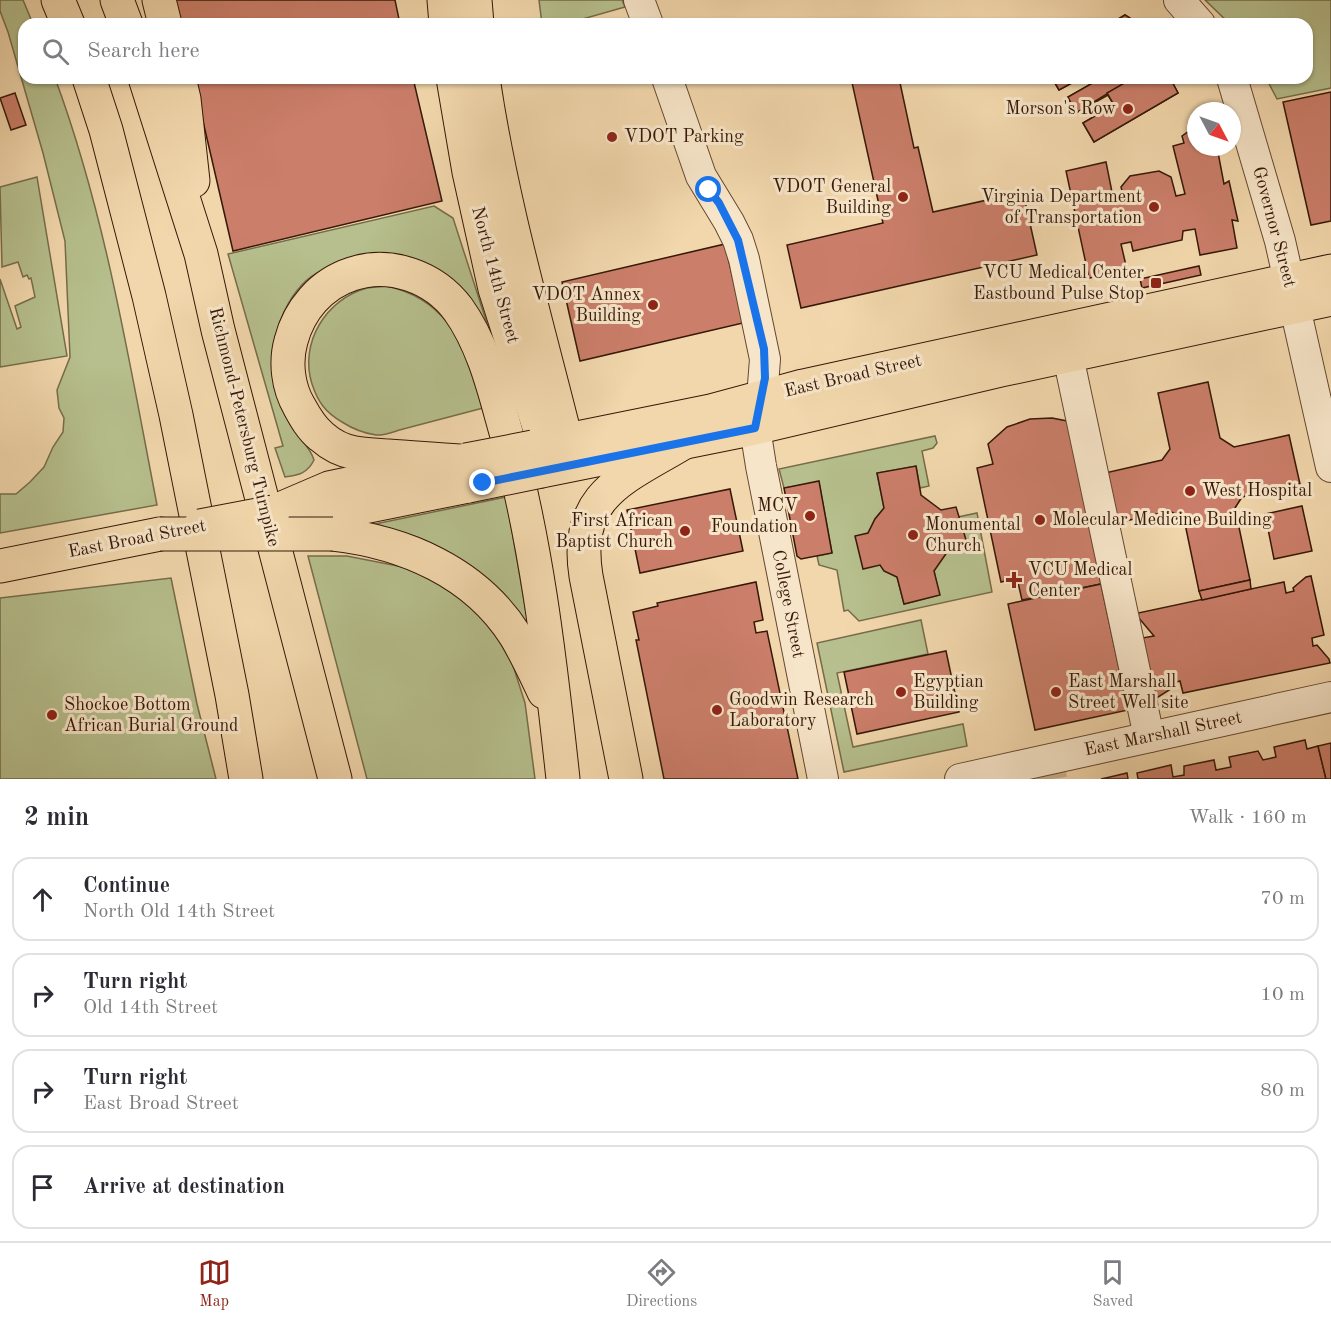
<!DOCTYPE html>
<html lang="en">
<head>
<meta charset="utf-8">
<style>
  body { margin:0; font-family:"Old Standard TT",serif; background:#f7f7f7; color:#2b2b33 }
  .compass { position:absolute; left:1187px; top:102px; width:54px; height:54px; border-radius:50%; background:#fff; box-shadow:0 2px 4px #0004; rotate:131deg }
  .stop { position:absolute; width:18px; height:18px; margin:-14px; border:4px solid #1a73e8; border-radius:50%; background:#fff }
  .stop.end { background:#1a73e8; border-color:#fff; box-shadow:0 2px 6px #0008 }
  .list { margin:0; padding:0; list-style:none }
  h2 { display:flex; justify-content:space-between; align-items:center; height:78px; margin:0; padding:0 24px; font-size:26px }
  h2 small { font-size:20px; font-weight:400; color:#7c7c81 }
  .list li { display:grid; grid-template-columns:39px 1fr auto; gap:18px; align-items:center; box-sizing:border-box; height:84px; margin:0 12px 12px; padding:0 12px; border:2px solid #e1e1e2; border-radius:18px }
  .list b { display:block; font-size:22px; white-space:nowrap }
  .list p { margin:0; font-size:20px; white-space:nowrap; color:#7c7c81 }
  .list em { font-size:20px; font-style:normal; color:#7c7c81 }
  .icon { flex:none; width:33px; height:33px; fill:none; stroke:currentColor; stroke-width:2; stroke-linecap:round; stroke-linejoin:round }
  .map { position:relative; flex:none; width:1331px; height:779px; overflow:hidden }
  .search { position:absolute; background:#fff; box-shadow:0 2px 4px #0004; left:18px; right:18px; top:18px; height:66px; display:flex; align-items:center; gap:15px; box-sizing:border-box; padding:0 21px; border-radius:18px; color:#7c7c81; font-size:22px }
  .sheet { height:462px; background:#fff }
  nav { display:flex; justify-content:space-around; align-items:center; box-sizing:border-box; height:84px; border-top:2px solid #e1e1e2; background:#fff; font-size:16px; color:#7c7c81 }
  nav a { display:grid; justify-items:center; gap:3px }
  nav .on { color:#8f2418 }
  .map>svg:first-child { display:block }
  .green { fill:#b6bf8d; stroke:#766c4a; stroke-width:1.5 }
  .building { fill:#cb7e6a; stroke:#351807; stroke-width:1.5 }
  .lines { fill:none; stroke-linecap:round; stroke-linejoin:round }
  .minor-tunnel { stroke:#ccb18b; stroke-width:30; stroke-dasharray:30 15; stroke-linecap:butt }
  .minor-casing { stroke:#644830; stroke-width:32 }
  .major-casing { stroke:#351807; stroke-width:35 }
  .highway-casing { stroke:#351807; stroke-width:35 }
  .minor { stroke:#f7e5c9; stroke-width:30 }
  .major { stroke:#f2d7ac; stroke-width:33 }
  .highway { stroke:#f2d7ac; stroke-width:33 }
  .major-bridge-casing { stroke:#351807; stroke-width:35; stroke-linecap:butt }
  .highway-bridge-casing { stroke:#351807; stroke-width:35; stroke-linecap:butt }
  .major-bridge { stroke:#f2d7ac; stroke-width:33 }
  .highway-bridge { stroke:#f2d7ac; stroke-width:33 }
  .route { stroke:#1a73e8; stroke-width:8 }
  .poi-dot { fill:#8f2418; stroke:#f7e5c9; stroke-width:2 }
  .labels { text-anchor:middle; dominant-baseline:central; stroke-width:6; stroke-linejoin:round; paint-order:stroke }
  .poi-label { font-size:18px; fill:#351807; stroke:#f7e5c9; text-anchor:start }
  .street-label { font-size:18px; fill:#351807; stroke:#f7e5c9 }
</style>
</head>
<body>
<div class="map">
<svg width="1331" height="779" viewBox="0 0 1331 779">
  <rect width="100%" height="100%" fill="#f2d7ac"/>
  <filter id="stains"><feTurbulence type="fractalNoise" baseFrequency=".00333" numOctaves="4"/><feColorMatrix values="0 0 0 0 .2 0 0 0 0 .09 0 0 0 0 .02 0 0 0 .5 -.17"/></filter>
  <radialGradient id="worn" r=".72"><stop offset=".6" stop-color="#630" stop-opacity="0"/><stop offset="1" stop-color="#630" stop-opacity=".3"/></radialGradient>
  <!-- green -->
  <g class="green">
    <path d="M 0,0 L 23,0 L 33,24 L 24,24 L 24,78 L 55,78 C 106,216 129,361 157,505 L 0,533 L 0,494 L 16,494 L 30,482 L 44,467 L 53,447 L 63,432 L 64,418 L 59,408 L 57,390 L 70,357 L 65,241 L 43,153 L 8,32 L 0,11 Z"/>
    <polygon points="539,0 622,0 625,7 565,24 542,24"/>
    <polygon points="1205,0 1331,0 1331,88 1277,99 1266,78 1307,78 1307,24 1230,24"/>
    <polygon points="37,177 67,356 0,367 0,279 17,329 21,327 15,306 35,297 31,278 29,279 27,275 23,277 18,262 2,267 0,187"/>
    <path d="M 434,206 L 453,218 L 493,342 C 476,318 456,278 430,265 C 409,254 395,259 373,263 C 359,265 335,265 323,270 C 290,284 271,332 272,366 C 272,385 283,414 294,430 C 301,441 310,447 314,460 C 307,474 298,475 285,477 L 275,448 L 283,446 L 228,254 Z"/>
    <path d="M 386,286 C 453,300 464,351 487,407 C 460,414 433,421 407,428 C 397,430 385,436 376,435 C 362,433 353,429 342,422 C 325,412 318,402 312,384 C 299,343 326,299 367,288 C 373,287 380,287 386,286 Z"/>
    <polygon points="935,436 937,443 933,448 922,451 929,486 920,488 916,466 877,473 884,508 875,519 868,533 884,571 897,577 904,604 939,595 934,571 958,517 977,513 992,592 859,621 848,610 844,611 837,570 819,565 817,556 832,553 819,482 784,488 779,469"/>
    <path d="M 506,497 L 529,629 C 503,601 477,571 444,550 C 424,537 398,531 375,524 Z"/>
    <polygon points="308,556 347,556 403,567 439,582 475,610 507,647 525,703 535,779 367,779"/>
    <polygon points="171,578 197,704 216,779 0,779 0,598"/>
    <polygon points="921,620 928,654 837,673 853,747 963,724 967,746 844,772 817,643"/>
  </g>
  <!-- building -->
  <g class="building">
    <polygon points="175,0 395,0 400,24 181,24"/>
    <polygon points="1125,15 1133,20 1137,24 1110,24"/>
    <polygon points="1125,15 1133,20 1137,24 1110,24"/>
    <polygon points="193,78 413,78 442,201 233,251"/>
    <polygon points="851,78 899,78 914,148 918,147 933,212 1023,192 1037,255 801,308 787,245 883,223"/>
    <polygon points="1052,78 1081,78 1059,90"/>
    <polygon points="1052,78 1081,78 1059,90"/>
    <polygon points="1097,78 1170,78 1178,93 1094,142 1083,123 1114,105 1108,95 1076,113 1068,97 1098,80"/>
    <polygon points="1097,78 1133,78 1076,113 1068,97 1098,80"/>
    <polygon points="1133,78 1170,78 1178,93 1094,142 1083,123 1114,105 1107,93"/>
    <polygon points="1331,92 1331,221 1311,225 1283,102"/>
    <polygon points="15,93 26,125 11,130 0,98"/>
    <polygon points="1196,126 1196,147 1217,147 1224,184 1229,181 1238,221 1232,220 1237,248 1200,255 1195,229 1183,231 1182,240 1133,251 1131,242 1121,244 1127,270 1089,278 1066,171 1106,162 1113,197 1123,195 1121,187 1130,176 1159,171 1171,177 1176,196 1185,194 1173,146 1184,143 1182,136"/>
    <polygon points="725,244 743,323 580,361 562,282"/>
    <polygon points="1199,266 1201,275 1142,288 1140,279"/>
    <polygon points="1208,382 1220,438 1234,447 1289,435 1300,484 1242,497 1235,508 1250,580 1199,591 1184,519 1170,511 1116,523 1105,473 1162,460 1170,449 1158,393"/>
    <polygon points="1052,418 1072,422 1101,584 1022,600 1017,578 1001,582 977,468 993,464 988,444 1007,427 1030,419"/>
    <polygon points="916,466 921,495 941,510 956,507 967,543 950,548 934,571 940,595 904,604 897,577 884,571 880,565 863,569 855,536 868,533 875,519 884,508 877,473"/>
    <polygon points="819,481 832,553 801,559 797,556 784,488"/>
    <polygon points="730,489 743,551 640,573 627,510"/>
    <polygon points="1302,506 1312,551 1274,559 1265,514"/>
    <polygon points="1311,576 1324,635 1312,638 1313,646 1317,645 1329,659 1330,663 1183,693 1180,681 1173,683 1174,687 1155,699 1142,638 1154,636 1138,617 1138,613 1284,582 1286,593 1294,591 1293,588 1306,577"/>
    <polygon points="1250,580 1251,589 1202,600 1199,591"/>
    <polygon points="756,582 763,620 754,622 756,633 767,631 798,779 664,779 636,640 639,640 633,612 658,606 657,603"/>
    <polygon points="1101,584 1128,710 1035,730 1008,604"/>
    <polygon points="946,651 959,712 857,734 844,672"/>
    <polygon points="1305,740 1307,749 1318,746 1326,779 1138,779 1137,773 1171,765 1173,777 1184,775 1184,766 1214,760 1216,770 1231,767 1229,757 1258,751 1263,760 1276,757 1274,747"/>
    <polygon points="1331,743 1331,779 1326,779 1318,746"/>
    <polygon points="1127,773 1128,779 1101,779 1110,777"/>
  </g>
  <g class="lines">
    <!-- minor-tunnel -->
    <polyline class="minor-tunnel" points="1049,759 1052,779"/>
    <!-- minor casing -->
    <g class="minor-casing">
      <g id="minor">
        <polyline points="639,0 648,24"/>
        <polyline points="1179,0 1200,24"/>
        <polyline points="667,78 701,176 729,222 738,240 744,259 765,359 762,398 755,428 761,466 823,779"/>
        <polyline points="1232,78 1280,241 1331,467"/>
        <polyline points="1068,356 1149,737"/>
        <polyline points="960,779 1331,697"/>
      </g>
    </g>
    <!-- major casing -->
    <g class="major-casing">
      <g id="major">
        <polyline points="444,0 446,24"/>
        <polyline points="475,0 477,24"/>
        <polyline points="453,78 469,172 495,289 551,464"/>
        <path d="M 483,78 C 502,208 540,333 571,460"/>
        <polyline points="533,447 711,411 803,386 1331,271"/>
        <polyline points="541,471 755,428 1001,370 1331,299"/>
        <polyline points="273,512 329,488 444,464"/>
        <polyline points="284,512 334,513 468,486"/>
        <polyline points="0,566 160,534"/>
      </g>
    </g>
    <!-- highway casing -->
    <g class="highway-casing">
      <g id="highway">
        <polyline points="58,0 68,24"/>
        <polyline points="117,0 126,24"/>
        <polyline points="159,0 165,24"/>
        <polyline points="89,78 106,130 149,296 176,415 232,695 246,779"/>
        <polyline points="145,78 201,254 218,330 335,779"/>
        <polyline points="179,78 184,99 193,181"/>
        <path d="M 459,461 C 435,459 412,458 388,456 C 377,455 365,455 355,453 C 343,451 330,444 321,436 C 311,428 305,417 299,406 C 288,387 285,362 291,341 C 299,310 321,284 352,274 C 390,261 434,277 458,309 C 481,341 492,381 502,418 C 536,535 550,658 563,779"/>
        <path d="M 333,534 C 404,542 475,572 515,635 C 526,653 535,673 544,692"/>
        <path d="M 626,779 L 586,576 C 573,495 623,479 683,443"/>
      </g>
    </g>
    <!-- minor -->
    <use href="#minor" class="minor"/>
    <!-- major -->
    <use href="#major" class="major"/>
    <!-- highway -->
    <use href="#highway" class="highway"/>
    <!-- major-bridge casing -->
    <g class="major-bridge-casing">
      <g id="major-bridge">
        <polyline points="466,460 533,447"/>
        <polyline points="468,486 541,471"/>
        <polyline points="200,526 273,512"/>
      </g>
    </g>
    <!-- highway-bridge casing -->
    <g class="highway-bridge-casing">
      <polyline id="highway-bridge" points="160,534 333,534"/>
    </g>
    <!-- major-bridge -->
    <use href="#major-bridge" class="major-bridge"/>
    <!-- highway-bridge -->
    <use href="#highway-bridge" class="highway-bridge"/>
  </g>
  <g class="lines">
    <!-- route -->
    <polyline class="route" points="483,483 755,428 765,378 764,349 738,240 719,203 709,190"/>
  </g>
  <!-- markers -->
  <g class="poi-dot">
    <circle cx="1128" cy="109" r="6"/>
    <circle cx="612" cy="137" r="6"/>
    <circle cx="903" cy="197" r="6"/>
    <circle cx="1154" cy="207" r="6"/>
    <rect x="1150" y="277" width="12" height="12" rx="3"/>
    <circle cx="653" cy="305" r="6"/>
    <circle cx="1190" cy="491" r="6"/>
    <circle cx="810" cy="516" r="6"/>
    <circle cx="1040" cy="520" r="6"/>
    <circle cx="685" cy="531" r="6"/>
    <circle cx="913" cy="535" r="6"/>
    <path d="M1011 571h6v6h6v6h-6v6h-6v-6h-6v-6h6z"/>
    <circle cx="901" cy="692" r="6"/>
    <circle cx="1056" cy="692" r="6"/>
    <circle cx="717" cy="710" r="6"/>
    <circle cx="52" cy="715" r="6"/>
  </g>
  <g class="labels">
    <!-- poi labels -->
    <g class="poi-label">
      <text x="1116" y="109" text-anchor="end">Morson's Row</text>
      <text x="624" y="137">VDOT Parking</text>
      <text x="891" y="187" text-anchor="end">VDOT General<tspan x="891" dy="21">Building</tspan></text>
      <text x="1142" y="197" text-anchor="end">Virginia Department<tspan x="1142" dy="21">of Transportation</tspan></text>
      <text x="1144" y="273" text-anchor="end">VCU Medical Center<tspan x="1144" dy="21">Eastbound Pulse Stop</tspan></text>
      <text x="641" y="295" text-anchor="end">VDOT Annex<tspan x="641" dy="21">Building</tspan></text>
      <text x="1202" y="491">West Hospital</text>
      <text x="798" y="506" text-anchor="end">MCV<tspan x="798" dy="21">Foundation</tspan></text>
      <text x="1052" y="520">Molecular Medicine Building</text>
      <text x="673" y="521" text-anchor="end">First African<tspan x="673" dy="21">Baptist Church</tspan></text>
      <text x="925" y="525">Monumental<tspan x="925" dy="21">Church</tspan></text>
      <text x="1028" y="570">VCU Medical<tspan x="1028" dy="21">Center</tspan></text>
      <text x="913" y="682">Egyptian<tspan x="913" dy="21">Building</tspan></text>
      <text x="1068" y="682">East Marshall<tspan x="1068" dy="21">Street Well site</tspan></text>
      <text x="729" y="700">Goodwin Research<tspan x="729" dy="21">Laboratory</tspan></text>
      <text x="64" y="705">Shockoe Bottom<tspan x="64" dy="21">African Burial Ground</tspan></text>
    </g>
    <!-- street labels -->
    <g class="street-label">
      <text transform="translate(1274 227) rotate(75)">Governor Street</text>
      <text transform="translate(495 275) rotate(75)">North 14th Street</text>
      <text transform="translate(853 376) rotate(-13)">East Broad Street</text>
      <text transform="translate(244 427) rotate(76)">Richmond-Petersburg Turnpike</text>
      <text transform="translate(137 539) rotate(-11)">East Broad Street</text>
      <text transform="translate(788 604) rotate(79)">College Street</text>
      <text transform="translate(1163 734) rotate(-12)">East Marshall Street</text>
    </g>
  </g>
  <rect width="100%" height="100%" filter="url(#stains)"/>
  <rect width="100%" height="100%" fill="url(#worn)"/>
</svg>
<svg class="compass" viewBox="-18 -18 36 36"><path d="M0-13l5 13h-10z" fill="#e53935"/><path d="M0 13l5-13h-10z" fill="#7c7c81"/></svg>
<div class="stop" style="left:709px;top:190px"></div>
<div class="stop end" style="left:483px;top:483px"></div>
<div class="search"><svg class="icon" aria-label="search" viewBox="0 0 24 24"><circle cx="10" cy="10" r="6"/><path d="M15 15l6 6"/></svg>Search here</div>
</div>
<section class="sheet">
<h2>2 min<small>Walk · 160 m</small></h2>
<ul class="list">
<li><svg class="icon" aria-label="ahead" viewBox="0 0 24 24"><path d="M12 20V5M6 11l6-6 6 6"/></svg><div><b>Continue</b><p>North Old 14th Street</p></div><em>70 m</em></li>
<li><svg class="icon" aria-label="right" viewBox="0 0 24 24"><path d="M7 20v-9h11M14 6l5 5-5 5"/></svg><div><b>Turn right</b><p>Old 14th Street</p></div><em>10 m</em></li>
<li><svg class="icon" aria-label="right" viewBox="0 0 24 24"><path d="M7 20v-9h11M14 6l5 5-5 5"/></svg><div><b>Turn right</b><p>East Broad Street</p></div><em>80 m</em></li>
<li><svg class="icon" aria-label="arrive" viewBox="0 0 24 24"><path d="M6 21V4h12l-3 4 3 4H6"/></svg><div><b>Arrive at destination</b></div></li>
</ul>
</section>
<nav>
<a class="on"><svg class="icon" aria-label="map" viewBox="0 0 24 24"><path d="M3 6l6-2 6 2 6-2v14l-6 2-6-2-6 2zM9 4v14M15 6v14"/></svg>Map</a>
<a><svg class="icon" aria-label="directions" viewBox="0 0 24 24"><path d="M12 3l9 9-9 9-9-9zM9 14v-3h6M13 9l2 2-2 2"/></svg>Directions</a>
<a><svg class="icon" aria-label="saved" viewBox="0 0 24 24"><path d="M7 4h10v16l-5-4-5 4z"/></svg>Saved</a>
</nav>
</body>
</html>
